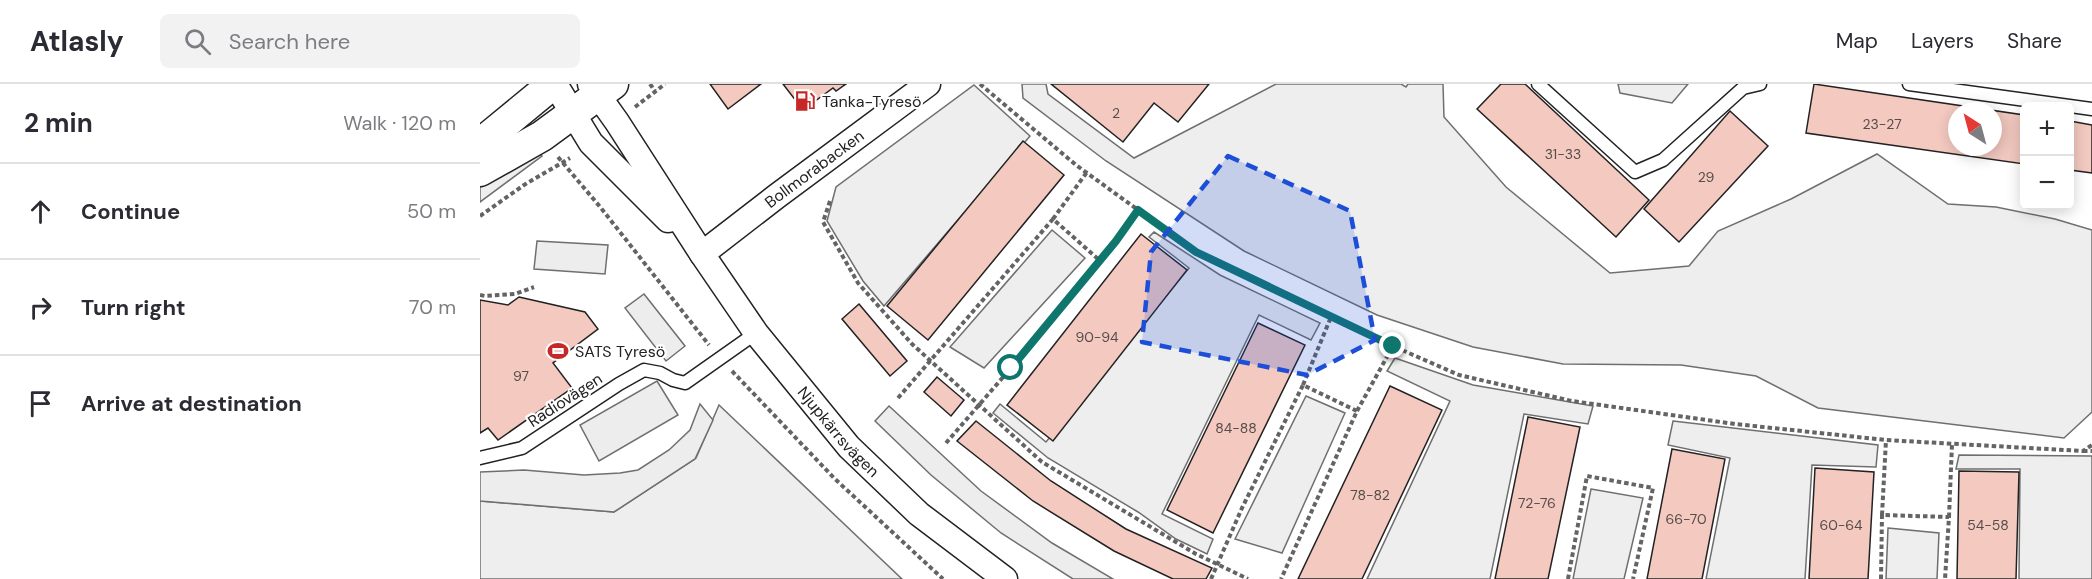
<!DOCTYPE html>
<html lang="en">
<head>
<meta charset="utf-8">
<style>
  body { margin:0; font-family:"DM Sans",sans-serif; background:#f2f2f3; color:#2b2b33 }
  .controls { position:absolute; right:18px; top:18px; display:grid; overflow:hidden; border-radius:9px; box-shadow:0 3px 15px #0003 }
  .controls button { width:54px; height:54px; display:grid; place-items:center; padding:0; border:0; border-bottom:2px solid #e1e1e2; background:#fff; color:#2b2b33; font:30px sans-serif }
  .compass { position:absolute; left:1468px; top:18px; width:54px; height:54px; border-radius:50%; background:#fff; box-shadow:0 3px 15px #0003; rotate:324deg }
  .stop { position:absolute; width:18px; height:18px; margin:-14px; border:4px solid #0f766e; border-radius:50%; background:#fff }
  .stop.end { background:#0f766e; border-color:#fff; box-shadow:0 2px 6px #0008 }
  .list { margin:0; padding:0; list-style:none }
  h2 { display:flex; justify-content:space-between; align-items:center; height:78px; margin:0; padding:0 24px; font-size:26px }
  h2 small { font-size:20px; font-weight:400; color:#7c7c81 }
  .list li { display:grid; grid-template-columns:39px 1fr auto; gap:18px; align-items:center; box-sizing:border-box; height:96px; padding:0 24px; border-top:2px solid #e1e1e2 }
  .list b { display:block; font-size:22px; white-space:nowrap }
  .list em { font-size:20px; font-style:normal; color:#7c7c81 }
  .icon { flex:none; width:33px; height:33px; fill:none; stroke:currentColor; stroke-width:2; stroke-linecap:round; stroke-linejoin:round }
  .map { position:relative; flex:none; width:1612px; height:495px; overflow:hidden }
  header { display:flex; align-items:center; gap:36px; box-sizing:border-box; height:84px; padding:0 30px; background:#fff; border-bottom:2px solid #e1e1e2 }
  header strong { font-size:28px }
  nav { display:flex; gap:33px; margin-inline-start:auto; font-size:21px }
  .search { width:420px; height:54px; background:#f2f2f3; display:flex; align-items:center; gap:15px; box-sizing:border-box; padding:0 21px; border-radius:9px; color:#7c7c81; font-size:22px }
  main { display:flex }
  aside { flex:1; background:#fff }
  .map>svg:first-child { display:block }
  .green { fill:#eee; stroke:#6f6f6f; stroke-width:1.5 }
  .parking { fill:#ededed; stroke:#6f6f6f; stroke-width:1.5 }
  .building { fill:#f3c9c0; stroke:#222; stroke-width:1.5; fill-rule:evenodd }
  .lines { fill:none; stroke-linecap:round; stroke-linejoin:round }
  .service-casing { stroke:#222; stroke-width:15 }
  .minor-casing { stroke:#222; stroke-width:27 }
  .tertiary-casing { stroke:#222; stroke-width:33 }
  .path { stroke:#646464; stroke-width:4; stroke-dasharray:4.5 3; stroke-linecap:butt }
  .service { stroke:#fff; stroke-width:12 }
  .minor { stroke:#fff; stroke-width:24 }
  .tertiary { stroke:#fff; stroke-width:30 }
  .route { stroke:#0f766e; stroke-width:8 }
  .marked { fill:#1d4ed8; fill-opacity:0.2; stroke:#1d4ed8; stroke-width:4.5; stroke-dasharray:12 8; stroke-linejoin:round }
  .labels { text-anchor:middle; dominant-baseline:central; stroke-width:4.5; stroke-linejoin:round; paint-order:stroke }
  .number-label { font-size:14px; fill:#564c4a }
  .poi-label { font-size:16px; fill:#222; stroke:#fff; text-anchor:start }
  .street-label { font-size:16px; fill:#222; stroke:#fff }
</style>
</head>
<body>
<header>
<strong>Atlasly</strong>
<div class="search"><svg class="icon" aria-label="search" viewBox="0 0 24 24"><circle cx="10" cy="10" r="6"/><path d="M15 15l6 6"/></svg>Search here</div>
<nav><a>Map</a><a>Layers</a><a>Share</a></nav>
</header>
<main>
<aside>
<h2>2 min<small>Walk · 120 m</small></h2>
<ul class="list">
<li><svg class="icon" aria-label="ahead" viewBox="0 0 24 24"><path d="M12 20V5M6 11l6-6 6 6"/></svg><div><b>Continue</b></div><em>50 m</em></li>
<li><svg class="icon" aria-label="right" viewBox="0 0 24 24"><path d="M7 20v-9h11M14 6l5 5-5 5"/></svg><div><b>Turn right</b></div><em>70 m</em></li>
<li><svg class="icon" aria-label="arrive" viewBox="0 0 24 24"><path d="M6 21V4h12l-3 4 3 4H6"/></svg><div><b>Arrive at destination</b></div></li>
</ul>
</aside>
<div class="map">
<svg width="1612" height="495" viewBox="0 0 1612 495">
  <rect width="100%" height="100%" fill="#fff"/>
  <!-- green -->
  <g class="green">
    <polygon points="542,0 566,0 568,10 654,74 796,0 921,0 926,3 928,0 963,0 964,33 1026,103 1130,189 1209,182 1238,147 1311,115 1397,70 1468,120 1516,123 1575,135 1612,146 1612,328 1584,354 1338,324 1276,292 1201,281 1083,280 993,263 897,231 764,167 626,77 543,14"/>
    <polygon points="1138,0 1208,0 1192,19 1140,9"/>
    <polygon points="494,1 550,52 404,222 383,197 347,137 356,103"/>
    <polygon points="55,63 62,72 0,118 0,102"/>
    <polygon points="572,146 605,174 504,284 470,263"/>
    <polygon points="674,148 740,191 840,239 831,256 779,231 682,430 733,455 727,470 696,455 658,428 568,374 513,329 520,320 566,358 709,184 669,153"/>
    <polygon points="915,274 993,301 1113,322 1108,340 1044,330 1010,495 887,495 970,317 907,287"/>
    <polygon points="826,312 865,329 802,469 755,455"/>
    <polygon points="239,321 422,495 0,495 0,417 134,428 216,374"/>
    <polygon points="1193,337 1398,361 1396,383 1332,381 1325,495 1226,495 1250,374 1188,361"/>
    <polygon points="1479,371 1612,372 1612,495 1539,495 1540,385 1476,385"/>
    <polygon points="1111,405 1163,414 1144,495 1093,495"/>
    <polygon points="1408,444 1459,449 1457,495 1406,495"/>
  </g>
  <!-- parking -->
  <g class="parking">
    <polygon points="57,157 128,161 125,190 54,185"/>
    <polygon points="164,210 205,262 186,277 145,224"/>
    <polygon points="177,297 198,331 119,377 100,341"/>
    <polygon points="220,320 233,336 215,375 134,428 0,417 0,388 44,386 104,391 140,389 158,386 189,366 210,346"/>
    <polygon points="409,322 501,407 572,459 633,495 593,495 521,449 451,391 395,337"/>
  </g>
  <!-- building -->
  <g class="building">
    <polygon points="230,0 281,0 248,25"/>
    <polygon points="303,0 366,0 356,7 353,4 323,26"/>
    <polygon points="571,0 729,0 698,38 674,19 643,58"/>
    <polygon points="1021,0 1045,0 1169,116 1136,153 997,25"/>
    <path d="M 1334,0 L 1544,31 L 1544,80 L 1326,49 ZM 1477,27 L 1513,27 L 1513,63 L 1477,63 Z"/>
    <polygon points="1250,27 1288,62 1199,158 1164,125"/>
    <polygon points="1590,37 1612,41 1612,89 1590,86"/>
    <polygon points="543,57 584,91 448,256 407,222"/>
    <polygon points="661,150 707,186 573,357 527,321"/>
    <polygon points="39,213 105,228 118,245 73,279 92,304 18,356 8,344 0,349 0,216 28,221"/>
    <polygon points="379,220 427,277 410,292 362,235"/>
    <polygon points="778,239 825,261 733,449 687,426"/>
    <polygon points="457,293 484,316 471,332 444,308"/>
    <polygon points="910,302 962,326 882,495 818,495"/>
    <polygon points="1048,333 1100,343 1068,495 1015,495"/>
    <polygon points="496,337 571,397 646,445 732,484 726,495 693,495 634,467 553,417 477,357"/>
    <polygon points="1192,365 1245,375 1222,495 1167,495"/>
    <polygon points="1335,384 1394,388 1388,495 1329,495"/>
    <polygon points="1479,387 1539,388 1536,495 1477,495"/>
  </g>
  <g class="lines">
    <!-- service casing -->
    <g class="service-casing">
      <g id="service">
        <polyline points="1058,0 1155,88 1183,76 1263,4 1280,0"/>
        <polyline points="1429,0 1612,25"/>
        <polyline points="0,374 42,364 139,300 164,286 180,289 193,296 205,299 276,249"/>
      </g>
    </g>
    <!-- minor casing -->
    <g class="minor-casing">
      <g id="minor">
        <polyline points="75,0 111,59 188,136"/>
        <path id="s1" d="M 110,0 L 137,38 L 222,170 L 276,249 L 369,363 L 439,430 L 525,495"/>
        <path id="s2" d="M 222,170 L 297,112 L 448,0"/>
      </g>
    </g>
    <!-- tertiary casing -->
    <g class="tertiary-casing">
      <g id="tertiary">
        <polyline points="0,60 73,0"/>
        <polyline points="0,87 62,52 133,0"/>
      </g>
    </g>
    <!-- path -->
    <g class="path">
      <polyline points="170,0 175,7"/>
      <polyline points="500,0 596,81 716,168 874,245 979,291 1092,317 1255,340 1406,356 1603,367 1612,361"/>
      <polyline points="155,23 185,0"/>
      <polyline points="78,73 121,124 229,261"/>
      <polyline points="350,117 343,138 378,199 432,260 562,378 716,470 768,495"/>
      <polyline points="0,132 44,101 90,74"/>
      <polyline points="573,135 607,88"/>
      <polyline points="619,176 636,157 658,126"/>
      <polyline points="0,211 5,212 35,210 54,203"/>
      <polyline points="252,287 355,395 463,495"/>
      <polyline points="823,301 851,233"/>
      <polyline points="418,314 573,135 619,176 531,284 466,359"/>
      <polyline points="877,327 913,262"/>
      <polyline points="1603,367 1612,367"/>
      <polyline points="1402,431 1406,356"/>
      <polyline points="1469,433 1472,360"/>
      <polyline points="731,495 762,424 823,301 877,327 801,495"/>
      <polyline points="1088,495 1107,392 1173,404 1153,495"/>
      <polyline points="1401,495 1402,431 1469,433 1465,495"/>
    </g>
    <!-- service -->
    <use href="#service" class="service"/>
    <!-- minor -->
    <use href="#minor" class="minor"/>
    <!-- tertiary -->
    <use href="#tertiary" class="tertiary"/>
  </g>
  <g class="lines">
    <!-- route -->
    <polyline class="route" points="531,284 636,157 658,126 716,168 913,262"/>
  </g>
  <!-- marked area -->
  <path class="marked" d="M 748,72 L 870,127 L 895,256 L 827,291 L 662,258 L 671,168 Z"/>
  <!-- icons -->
  <defs>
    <g id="fuel-bare" transform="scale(1.62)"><path d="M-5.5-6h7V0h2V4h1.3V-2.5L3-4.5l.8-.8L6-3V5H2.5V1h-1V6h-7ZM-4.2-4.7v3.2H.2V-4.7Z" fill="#c62828" stroke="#fff" stroke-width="2.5" paint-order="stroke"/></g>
    <g id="stadium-bare" transform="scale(1.62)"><path d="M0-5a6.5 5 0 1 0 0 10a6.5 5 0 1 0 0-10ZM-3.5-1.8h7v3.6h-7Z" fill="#c62828" stroke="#fff" stroke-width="2.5" paint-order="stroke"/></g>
  </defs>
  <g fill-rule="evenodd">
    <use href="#fuel-bare" x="325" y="17"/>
    <use href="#stadium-bare" x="78" y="267"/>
  </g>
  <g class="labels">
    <!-- number labels -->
    <g class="number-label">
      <text x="636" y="29">2</text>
      <text x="1402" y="40">23-27</text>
      <text x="1083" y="70">31-33</text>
      <text x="1226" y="93">29</text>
      <text x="617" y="253">90-94</text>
      <text x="41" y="292">97</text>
      <text x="756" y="344">84-88</text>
      <text x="890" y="411">78-82</text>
      <text x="1057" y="419">72-76</text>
      <text x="1206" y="435">66-70</text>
      <text x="1361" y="441">60-64</text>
      <text x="1508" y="441">54-58</text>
    </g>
    <!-- poi labels -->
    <g class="poi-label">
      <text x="342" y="17">Tanka-Tyresö</text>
      <text x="95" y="267">SATS Tyresö</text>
    </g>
    <!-- street labels -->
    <g class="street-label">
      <text stroke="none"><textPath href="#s2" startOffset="141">Bollmorabacken</textPath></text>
      <text transform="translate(85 316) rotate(-33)">Radiovägen</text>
      <text stroke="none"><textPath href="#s1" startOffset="428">Njupkärrsvägen</textPath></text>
    </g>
  </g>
</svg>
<div class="controls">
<button>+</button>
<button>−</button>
</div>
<svg class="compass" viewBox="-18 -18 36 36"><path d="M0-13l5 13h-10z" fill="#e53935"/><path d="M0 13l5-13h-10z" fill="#7c7c81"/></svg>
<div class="stop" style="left:531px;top:284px"></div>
<div class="stop end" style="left:913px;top:262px"></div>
</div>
</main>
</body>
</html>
